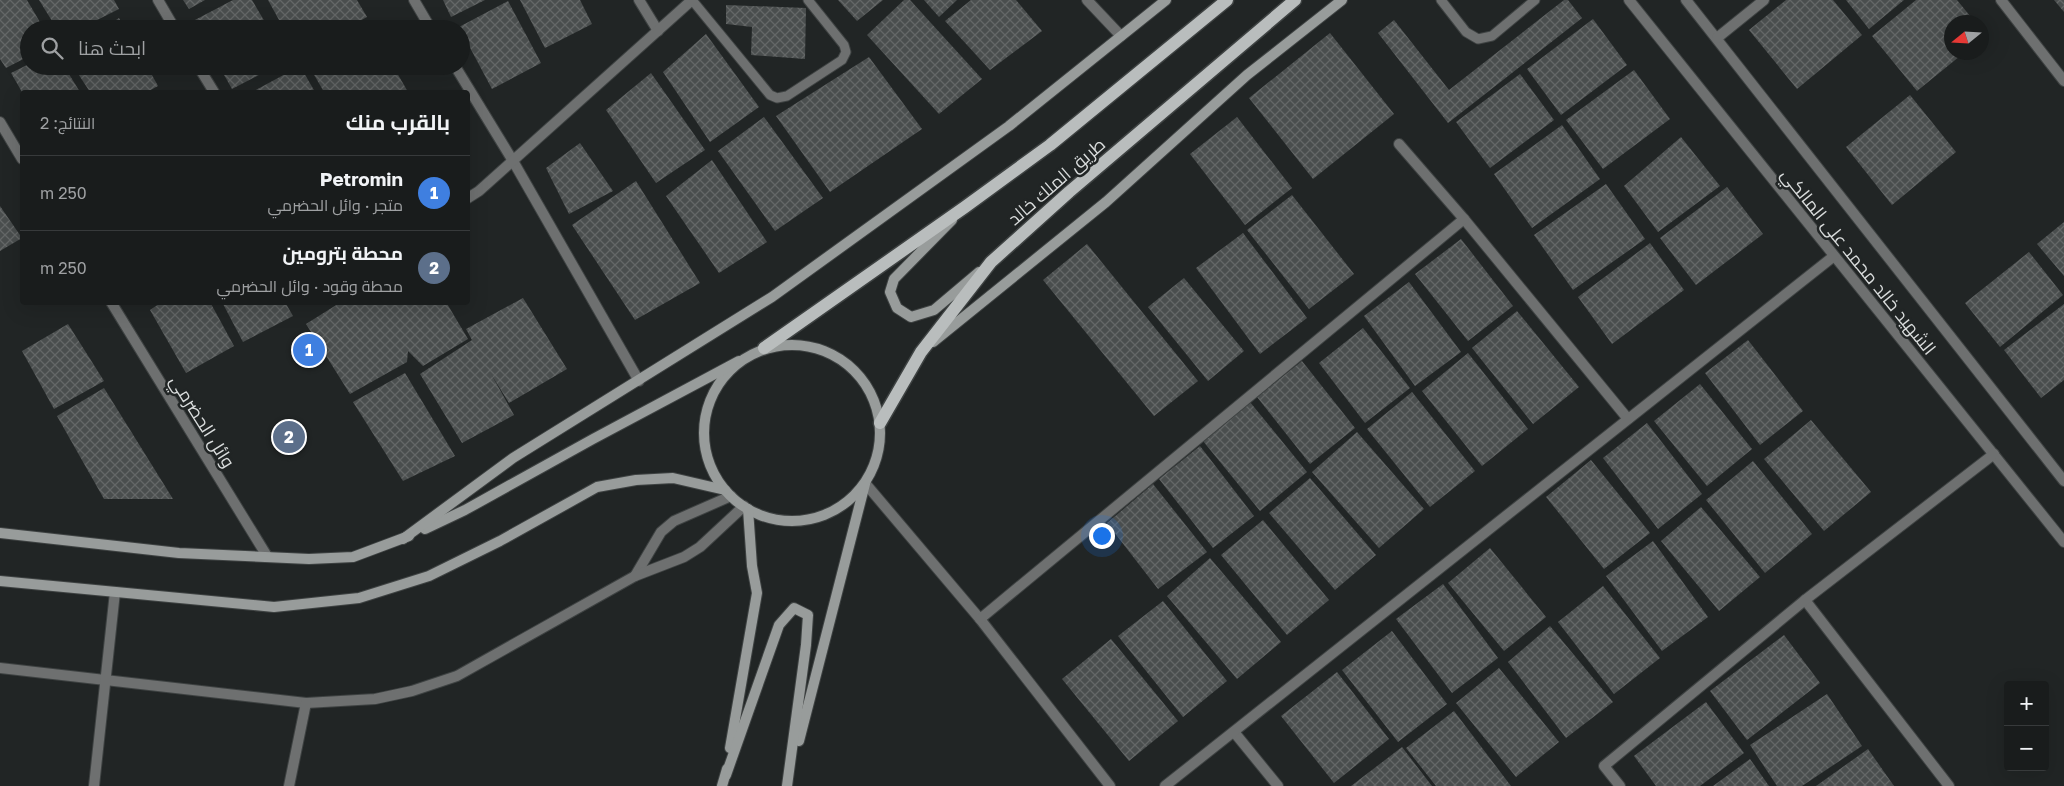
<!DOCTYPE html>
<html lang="ar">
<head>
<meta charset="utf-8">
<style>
  body { margin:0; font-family:"Golos Text",Cairo,sans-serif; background:#222525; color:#f1f3f6; direction:rtl }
  .controls { position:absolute; right:15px; bottom:15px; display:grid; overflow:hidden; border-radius:5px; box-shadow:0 5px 20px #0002 }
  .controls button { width:45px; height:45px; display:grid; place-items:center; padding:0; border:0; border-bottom:1px solid #373a3b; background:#191c1c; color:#f1f3f6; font:25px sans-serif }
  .compass { position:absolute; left:1944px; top:15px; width:45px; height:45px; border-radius:50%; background:#191c1c; box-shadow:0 5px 20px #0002; rotate:252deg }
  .you { position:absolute; left:1101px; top:535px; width:18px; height:18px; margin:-12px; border:4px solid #fff; border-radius:50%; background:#1a73e8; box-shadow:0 0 0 8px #1a73e833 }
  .badge { display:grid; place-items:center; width:32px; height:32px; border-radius:50%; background:#f590d1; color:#fff; font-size:16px; font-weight:700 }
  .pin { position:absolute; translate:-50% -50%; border:2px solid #fff; box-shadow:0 1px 5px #0006 }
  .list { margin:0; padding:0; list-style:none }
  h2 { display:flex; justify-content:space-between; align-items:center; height:65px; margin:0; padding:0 20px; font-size:21px }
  h2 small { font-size:16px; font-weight:400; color:#9fa1a3 }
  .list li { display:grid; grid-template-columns:32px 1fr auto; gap:15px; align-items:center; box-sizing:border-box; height:75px; padding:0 20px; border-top:1px solid #373a3b }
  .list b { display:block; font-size:19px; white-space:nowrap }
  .list p { margin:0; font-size:16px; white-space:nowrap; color:#9fa1a3 }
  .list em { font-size:16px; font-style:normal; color:#9fa1a3 }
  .icon { flex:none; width:28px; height:28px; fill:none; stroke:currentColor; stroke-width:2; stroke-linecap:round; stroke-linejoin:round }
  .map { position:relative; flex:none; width:2064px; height:786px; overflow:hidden; direction:ltr }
  .search { position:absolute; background:#191c1c; box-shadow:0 5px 20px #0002; left:20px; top:20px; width:450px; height:55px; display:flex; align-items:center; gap:12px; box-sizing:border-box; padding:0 18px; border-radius:28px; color:#9fa1a3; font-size:19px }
  .panel { position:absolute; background:#191c1c; box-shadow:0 5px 20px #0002; left:20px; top:90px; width:450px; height:215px; border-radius:5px; direction:rtl }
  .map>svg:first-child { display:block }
  .building { fill:url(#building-cross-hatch) }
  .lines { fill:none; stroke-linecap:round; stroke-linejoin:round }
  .lane-casing { stroke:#3e4242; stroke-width:11 }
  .street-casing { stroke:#3e4242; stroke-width:12 }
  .secondary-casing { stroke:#3e4242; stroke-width:12 }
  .primary-casing { stroke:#3e4242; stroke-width:15 }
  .lane { stroke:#6e7070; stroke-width:9 }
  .street { stroke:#6e7070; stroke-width:10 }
  .secondary { stroke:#989c9b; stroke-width:10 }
  .primary { stroke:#b9bdbd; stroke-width:12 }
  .labels { text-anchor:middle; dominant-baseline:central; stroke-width:5; stroke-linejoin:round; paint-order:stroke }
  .street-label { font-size:18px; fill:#d9dcdc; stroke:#212525 }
</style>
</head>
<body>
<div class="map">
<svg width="2064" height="786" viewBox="0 0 2064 786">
  <defs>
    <pattern id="building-cross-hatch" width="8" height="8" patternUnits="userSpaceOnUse" patternTransform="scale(1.25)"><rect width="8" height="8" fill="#4a4e4e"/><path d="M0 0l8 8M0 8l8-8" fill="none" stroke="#646767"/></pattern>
  </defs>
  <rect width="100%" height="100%" fill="#212525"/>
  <!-- building -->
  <g class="building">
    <polygon points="0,0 27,0 44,29 29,29 29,56 6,68 0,59"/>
    <polygon points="39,0 114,0 119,9 79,29 57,29"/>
    <polygon points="183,0 205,0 189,9"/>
    <polygon points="233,0 252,0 269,29 197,29 193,21"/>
    <polygon points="268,0 357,0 367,17 345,29 284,29"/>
    <polygon points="443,0 485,0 451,17"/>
    <polygon points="520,0 580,0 592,24 545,48"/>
    <polygon points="838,0 883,0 857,21"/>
    <polygon points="904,0 910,0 982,79 939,114 867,35"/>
    <polygon points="924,0 957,0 939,17"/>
    <polygon points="971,0 1016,0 1042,31 990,70 945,21"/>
    <polygon points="1564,0 1568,0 1582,18 1448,123 1378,33 1394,20 1449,90"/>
    <polygon points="1786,0 1833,0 1862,35 1797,89 1749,30"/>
    <polygon points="1846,0 1904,0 1869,29"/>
    <polygon points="1916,0 1957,0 1975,22 1952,22 1952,52 1965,52 1917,91 1872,36"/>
    <polygon points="2054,0 2064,0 2064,12"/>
    <polygon points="508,1 541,63 492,89 459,27"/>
    <polygon points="726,5 806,8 805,59 751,55 752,27 726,24"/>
    <polygon points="119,18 125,29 103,29"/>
    <polygon points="1593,19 1627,65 1561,115 1527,69"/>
    <polygon points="1330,33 1394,114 1313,179 1249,98"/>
    <polygon points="706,34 759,107 710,142 663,72"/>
    <polygon points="869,57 922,129 830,192 776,116"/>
    <polygon points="29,64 29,66 64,66 80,92 22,92 11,73"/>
    <polygon points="73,66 147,66 158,86 147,92 90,92"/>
    <polygon points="219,66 276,66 232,89"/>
    <polygon points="300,66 315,92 252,92"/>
    <polygon points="309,66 393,66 408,92 324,92"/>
    <polygon points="1634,70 1670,119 1603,169 1566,120"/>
    <polygon points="651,73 705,150 656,183 606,110"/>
    <polygon points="1520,74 1554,120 1490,168 1456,122"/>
    <polygon points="1910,95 1956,152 1892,205 1846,147"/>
    <polygon points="764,117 823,198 775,231 718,151"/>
    <polygon points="1237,117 1292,188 1245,225 1190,154"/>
    <polygon points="1562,125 1600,179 1532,228 1494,174"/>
    <polygon points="1681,137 1720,186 1658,232 1624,186"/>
    <polygon points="580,143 613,191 569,214 546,168"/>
    <polygon points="712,160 767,242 719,273 666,196"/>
    <polygon points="636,181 700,283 635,320 572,225"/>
    <polygon points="1606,184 1645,239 1573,290 1534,235"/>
    <polygon points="1727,187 1763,234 1696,285 1660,238"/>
    <polygon points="1292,195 1354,274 1309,309 1247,230"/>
    <polygon points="0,206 22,238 0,251"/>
    <polygon points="2064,222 2064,276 2037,244"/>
    <polygon points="1243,233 1307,318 1260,354 1196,268"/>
    <polygon points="1461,239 1513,306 1468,341 1415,274"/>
    <polygon points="1650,243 1684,290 1612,344 1578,297"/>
    <polygon points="1087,244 1198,381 1154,416 1043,280"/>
    <polygon points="2029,252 2063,295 2000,347 1965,303"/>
    <polygon points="1184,278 1244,351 1208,381 1148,307"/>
    <polygon points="1409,282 1461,352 1415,386 1364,316"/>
    <polygon points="523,298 567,369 509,403 491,374 514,415 462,443 420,374 472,340 466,329"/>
    <polygon points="162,302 210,302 234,346 186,373 150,310"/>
    <polygon points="222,302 285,302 293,316 243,342"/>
    <polygon points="341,302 446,302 468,339 423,366 408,351 407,362 350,394 306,324"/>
    <polygon points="2064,304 2064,380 2041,398 2004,350"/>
    <polygon points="1517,311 1579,387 1533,424 1472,348"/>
    <polygon points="68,324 104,381 54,409 22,351"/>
    <polygon points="1363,328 1410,388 1365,423 1319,363"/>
    <polygon points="1748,340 1803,411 1760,445 1705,373"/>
    <polygon points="1468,353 1528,429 1482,466 1422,391"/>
    <polygon points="1302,361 1355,428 1310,464 1257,397"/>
    <polygon points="405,373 455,456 403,481 353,402"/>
    <polygon points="1700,384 1752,449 1707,486 1654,421"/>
    <polygon points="104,388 173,499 104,499 57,416"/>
    <polygon points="1412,392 1475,471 1430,507 1367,429"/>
    <polygon points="1250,402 1307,472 1260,511 1203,441"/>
    <polygon points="1811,420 1871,492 1824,531 1764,459"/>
    <polygon points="1647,423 1702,494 1658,529 1603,458"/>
    <polygon points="1357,432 1424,509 1379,548 1312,472"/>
    <polygon points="1200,446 1254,516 1213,548 1159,479"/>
    <polygon points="1591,460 1650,533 1604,569 1546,497"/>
    <polygon points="1753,461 1812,534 1765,573 1706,500"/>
    <polygon points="1310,478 1376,555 1335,590 1269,513"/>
    <polygon points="1153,484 1207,552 1158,589 1107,523"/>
    <polygon points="1701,507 1760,577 1719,611 1661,541"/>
    <polygon points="1263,520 1329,600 1287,635 1221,555"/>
    <polygon points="1653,541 1708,617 1662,651 1606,576"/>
    <polygon points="1490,548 1546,617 1504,651 1448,583"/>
    <polygon points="1210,558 1281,642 1237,679 1167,596"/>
    <polygon points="1443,584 1498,658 1452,693 1396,619"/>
    <polygon points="1603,586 1660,658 1614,694 1558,622"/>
    <polygon points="1163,601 1227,681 1183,717 1118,636"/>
    <polygon points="1550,626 1613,702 1566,738 1508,662"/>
    <polygon points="1392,631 1447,704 1398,742 1342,670"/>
    <polygon points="1784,635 1820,683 1747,740 1710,691"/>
    <polygon points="1111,639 1178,721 1129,761 1062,679"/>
    <polygon points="1499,668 1559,742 1516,777 1456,703"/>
    <polygon points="1337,672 1389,739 1334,783 1281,716"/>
    <polygon points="1827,694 1862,746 1802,786 1777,786 1750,745"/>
    <polygon points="1706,702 1744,753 1700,786 1656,786 1634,756"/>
    <polygon points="1454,711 1511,786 1436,786 1406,748"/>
    <polygon points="1402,747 1432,786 1351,786"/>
    <polygon points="1868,749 1894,786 1816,786"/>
    <polygon points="1750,759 1769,786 1713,786"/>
  </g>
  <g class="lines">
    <!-- lane casing -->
    <g class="lane-casing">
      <g id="lane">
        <polyline points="692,0 770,95 777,98 787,96 842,60 846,52 844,45 808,0"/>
        <polyline points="1441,0 1466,32 1478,39 1492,36 1535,0"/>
      </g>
    </g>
    <!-- street casing -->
    <g class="street-casing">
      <g id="street">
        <polyline points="158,0 175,29"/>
        <polyline points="414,0 431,29"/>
        <polyline points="639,0 658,31"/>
        <polyline points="1087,0 1121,36"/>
        <polyline points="1629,0 2064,542"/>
        <polyline points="1686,0 2064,481"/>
        <polyline points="2001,0 2064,81"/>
        <polyline points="1717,38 1764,0"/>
        <polyline points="198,66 214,92"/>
        <polyline points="455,66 513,161 639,381"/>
        <polyline points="0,122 22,159"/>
        <polyline points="468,198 479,191 692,0"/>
        <polyline points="1464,219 1628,419"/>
        <polyline points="111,302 267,556"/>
        <polyline points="865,483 980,619 1110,786"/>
        <polyline points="635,576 661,532 674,521 731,496"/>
        <polyline points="1805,600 1949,786"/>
        <polyline points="980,619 1464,219 1399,144"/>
        <polyline points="0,668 306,703 375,699 412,691 457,676 635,576 684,557 700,547 744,506"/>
        <polyline points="1234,732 1278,786"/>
        <polyline points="94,786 115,592"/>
        <polyline points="289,786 306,703"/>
        <polyline points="1165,786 1834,256"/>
        <polyline points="1620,786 1604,766 1805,600 1994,454"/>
      </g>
    </g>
    <!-- secondary casing -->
    <g class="secondary-casing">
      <g id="secondary">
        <polyline points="952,220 894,279 890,292 897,308 911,317 934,310 979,272"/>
        <polyline points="933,342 1106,202 1247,75 1342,0"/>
        <circle cx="792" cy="433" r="88"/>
        <polyline points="425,529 465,510 593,439 739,361"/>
        <polyline points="0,533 179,553 309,559 353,557 409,536"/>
        <polyline points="403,539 513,458 772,297 1009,126 1166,0"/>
        <polyline points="0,581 274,607 359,598 429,576 500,541 597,487 636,480 673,478 725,490"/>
        <polyline points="799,741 865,484"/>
        <polyline points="730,748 757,593 752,566 748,509"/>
        <polyline points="726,775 779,625 794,608 808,615 806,645 787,786"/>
        <polyline points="722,786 727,769"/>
      </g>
    </g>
    <!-- primary casing -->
    <g class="primary-casing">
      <g id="primary">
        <polyline points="764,348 965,207 1050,145 1227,0"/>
        <polyline points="880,423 921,352 991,262 1069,192 1295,0"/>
      </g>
    </g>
    <!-- lane -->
    <use href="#lane" class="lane"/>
    <!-- street -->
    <use href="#street" class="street"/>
    <!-- secondary -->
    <use href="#secondary" class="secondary"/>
    <!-- primary -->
    <use href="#primary" class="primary"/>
  </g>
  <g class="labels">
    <!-- street labels -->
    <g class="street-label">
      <text transform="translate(1056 181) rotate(-41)">طريق الملك خالد</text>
      <text transform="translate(1859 261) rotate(51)">الشهيد خالد محمد على المالكي</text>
      <text transform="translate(203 421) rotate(58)">وائل الحضرمي</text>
    </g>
  </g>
</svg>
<div class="controls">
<button>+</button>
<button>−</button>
</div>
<svg class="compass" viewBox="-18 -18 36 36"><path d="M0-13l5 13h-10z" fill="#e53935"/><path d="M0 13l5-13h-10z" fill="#9fa1a3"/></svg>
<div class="you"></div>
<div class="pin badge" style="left:309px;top:350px;background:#3f7fe0">1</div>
<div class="pin badge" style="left:289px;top:437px;background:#5c6f8a">2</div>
<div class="search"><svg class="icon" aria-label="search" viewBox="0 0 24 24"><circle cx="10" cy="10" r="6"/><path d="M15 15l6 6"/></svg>ابحث هنا</div>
<section class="panel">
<h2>بالقرب منك<small>النتائج: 2</small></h2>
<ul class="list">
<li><span class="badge" style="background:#3f7fe0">1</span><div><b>Petromin</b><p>متجر · وائل الحضرمي</p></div><em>250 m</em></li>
<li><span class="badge" style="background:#5c6f8a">2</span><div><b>محطة بترومين</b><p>محطة وقود · وائل الحضرمي</p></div><em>250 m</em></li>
</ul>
</section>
</div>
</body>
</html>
